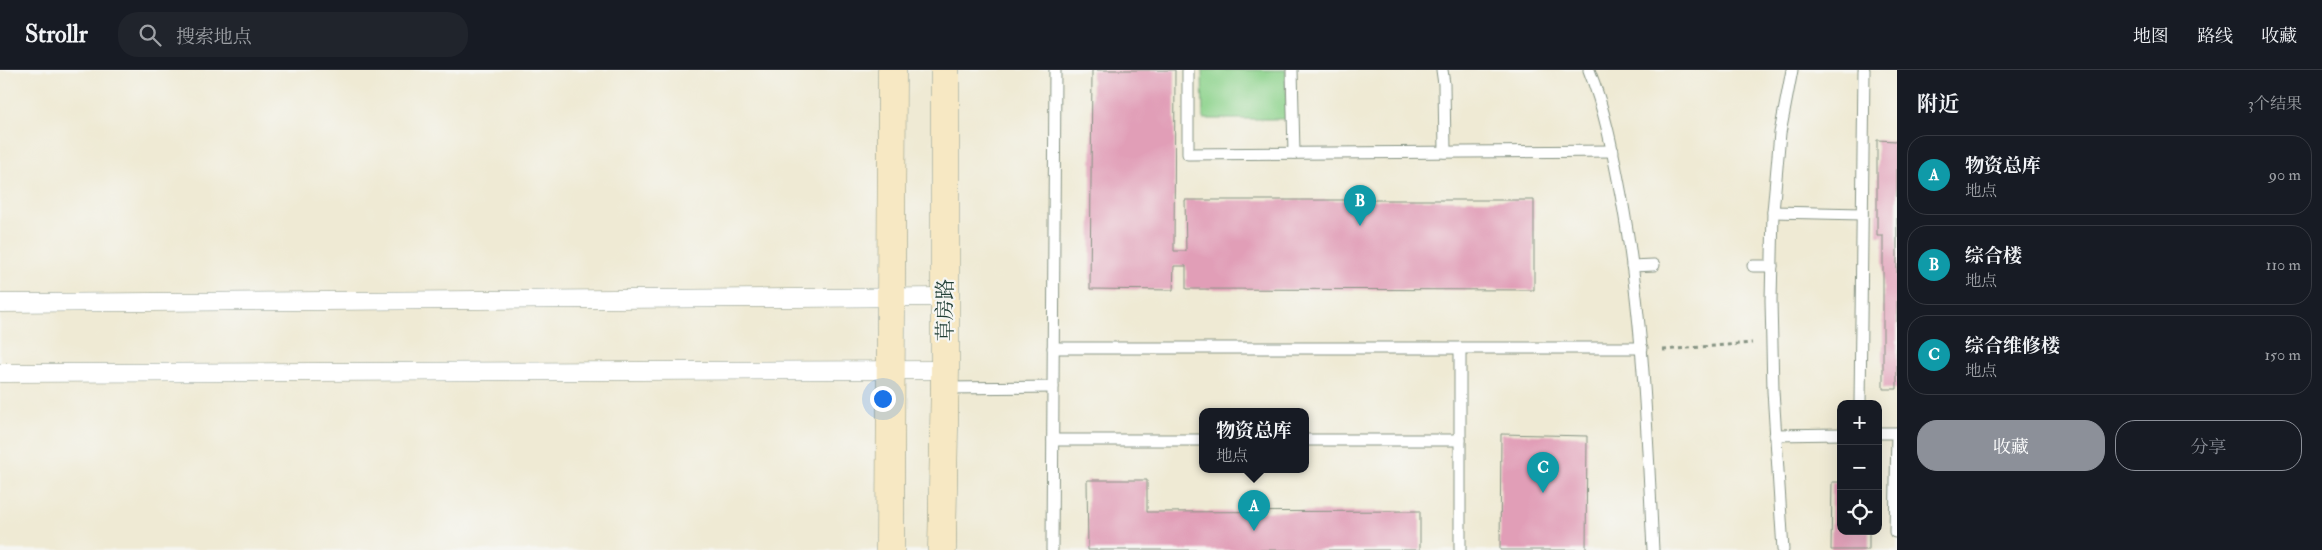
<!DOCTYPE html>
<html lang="zh">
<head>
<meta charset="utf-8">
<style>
  body { margin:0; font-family:"IM FELL Double Pica","Noto Serif SC",serif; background:#20242c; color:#f1f3f6 }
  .controls { position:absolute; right:15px; bottom:15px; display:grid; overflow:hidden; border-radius:10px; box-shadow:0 5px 20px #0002 }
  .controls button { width:45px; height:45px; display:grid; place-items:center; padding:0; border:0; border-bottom:1px solid #363941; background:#171b24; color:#f1f3f6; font:25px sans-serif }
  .you { position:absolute; left:882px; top:328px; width:18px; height:18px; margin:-12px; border:4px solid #fff; border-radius:50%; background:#1a73e8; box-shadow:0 0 0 8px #1a73e833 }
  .badge { display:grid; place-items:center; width:32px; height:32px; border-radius:50%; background:#8c9099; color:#fff; font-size:16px; font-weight:700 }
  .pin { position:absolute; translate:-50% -41px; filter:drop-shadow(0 1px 2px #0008) }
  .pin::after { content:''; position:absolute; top:26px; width:18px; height:15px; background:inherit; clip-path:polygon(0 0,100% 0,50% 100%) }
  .popup { position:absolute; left:1199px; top:338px; width:110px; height:65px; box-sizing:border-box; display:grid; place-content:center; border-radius:10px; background:#171b24; filter:drop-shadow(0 1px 4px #0005); font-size:16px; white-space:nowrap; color:#9ea1a6 }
  .popup b { font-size:19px; color:#f1f3f6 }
  .popup::after { content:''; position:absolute; left:50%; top:100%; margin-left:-10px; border:10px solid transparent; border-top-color:#171b24 }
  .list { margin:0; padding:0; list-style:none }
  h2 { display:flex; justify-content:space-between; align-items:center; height:65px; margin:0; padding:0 20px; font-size:21px }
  h2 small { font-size:16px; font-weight:400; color:#9ea1a6 }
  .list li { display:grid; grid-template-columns:32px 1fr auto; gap:15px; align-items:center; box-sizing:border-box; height:80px; margin:0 10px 10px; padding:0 10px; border:1px solid #363941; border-radius:20px }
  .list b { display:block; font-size:19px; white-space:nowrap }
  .list p { margin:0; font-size:16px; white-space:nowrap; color:#9ea1a6 }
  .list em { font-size:16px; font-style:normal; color:#9ea1a6 }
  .actions { display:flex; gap:10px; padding:15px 20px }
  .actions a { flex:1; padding:11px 0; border:1px solid #8c9099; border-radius:20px; text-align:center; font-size:18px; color:#8c9099 }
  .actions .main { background:#8c9099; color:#fff }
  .icon { flex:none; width:28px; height:28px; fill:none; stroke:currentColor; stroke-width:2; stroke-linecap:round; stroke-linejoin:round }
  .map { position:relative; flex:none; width:1897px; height:480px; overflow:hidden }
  header { display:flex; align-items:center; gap:30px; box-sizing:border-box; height:70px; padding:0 25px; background:#171b24; border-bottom:1px solid #363941 }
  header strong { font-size:24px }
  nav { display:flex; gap:28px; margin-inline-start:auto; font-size:18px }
  .search { width:350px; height:45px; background:#20242c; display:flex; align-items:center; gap:12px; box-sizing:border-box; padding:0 18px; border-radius:20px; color:#9ea1a6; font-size:19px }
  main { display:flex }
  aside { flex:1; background:#171b24 }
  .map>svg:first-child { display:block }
  .green { fill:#8dd38c; stroke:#568860 }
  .building { fill:#e19eb7 }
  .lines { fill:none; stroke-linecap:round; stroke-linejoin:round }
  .service-casing { stroke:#879484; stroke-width:13 }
  .pedestrian-casing { stroke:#879484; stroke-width:19 }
  .secondary-casing { stroke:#879484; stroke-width:29 }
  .path { stroke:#879484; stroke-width:3; stroke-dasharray:4 4; stroke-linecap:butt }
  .service { stroke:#fff; stroke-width:11 }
  .pedestrian { stroke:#fff; stroke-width:18 }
  .secondary { stroke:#f7e8c3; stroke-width:28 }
  .labels { text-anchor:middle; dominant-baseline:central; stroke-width:4.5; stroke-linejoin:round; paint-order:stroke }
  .street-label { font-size:21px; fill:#1f3d34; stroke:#f6f6f2 }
</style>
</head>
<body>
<header>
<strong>Strollr</strong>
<div class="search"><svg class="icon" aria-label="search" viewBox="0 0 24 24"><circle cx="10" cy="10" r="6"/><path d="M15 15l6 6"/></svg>搜索地点</div>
<nav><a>地图</a><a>路线</a><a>收藏</a></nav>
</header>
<main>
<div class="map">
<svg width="1897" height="480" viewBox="0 0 1897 480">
  <rect width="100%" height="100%" fill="#f6f6f2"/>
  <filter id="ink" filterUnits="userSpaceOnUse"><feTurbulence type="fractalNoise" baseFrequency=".02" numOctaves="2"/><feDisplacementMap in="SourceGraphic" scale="10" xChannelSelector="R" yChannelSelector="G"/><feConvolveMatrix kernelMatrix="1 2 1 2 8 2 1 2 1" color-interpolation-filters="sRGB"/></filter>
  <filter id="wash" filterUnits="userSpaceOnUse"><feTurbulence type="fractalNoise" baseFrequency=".0096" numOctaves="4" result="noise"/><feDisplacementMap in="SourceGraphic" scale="20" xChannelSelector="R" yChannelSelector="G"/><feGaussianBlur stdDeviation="1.12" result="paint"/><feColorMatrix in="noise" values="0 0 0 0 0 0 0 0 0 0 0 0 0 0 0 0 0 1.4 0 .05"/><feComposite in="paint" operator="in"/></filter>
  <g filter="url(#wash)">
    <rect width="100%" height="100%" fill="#efead4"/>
    <!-- green -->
    <polygon class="green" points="1202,0 1286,0 1286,49 1203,49"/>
    <g id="blocks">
      <!-- building -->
      <g class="building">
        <polygon points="1092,0 1175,0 1174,181 1186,181 1185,130 1534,130 1534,220 1186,219 1186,196 1174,196 1173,220 1090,219"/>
        <polygon points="1877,70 1897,71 1897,319 1883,319 1883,166 1877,166"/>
        <polygon points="1501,364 1587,366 1586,480 1500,480"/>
        <polygon points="1087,410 1147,410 1147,442 1420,441 1420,480 1088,480"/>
        <polygon points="1832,412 1841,412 1841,461 1869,461 1869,480 1831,480"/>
      </g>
    </g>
  </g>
  <g filter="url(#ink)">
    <use href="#blocks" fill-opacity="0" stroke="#879484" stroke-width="1"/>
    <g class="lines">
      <!-- service casing -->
      <g class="service-casing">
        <g id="service">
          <polyline points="1188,0 1188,84 1613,81"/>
          <polyline points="1292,0 1294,83"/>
          <polyline points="1442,0 1444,14 1445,82"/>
          <path d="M 1589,0 C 1605,40 1613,83 1621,125 C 1643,242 1647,361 1653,480"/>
          <polyline points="1773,142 1862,144"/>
          <polyline points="1632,196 1654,195"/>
          <polyline points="1753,196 1772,196"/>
          <polyline points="1053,278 1642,278"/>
          <polyline points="1460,278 1460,480"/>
          <polyline points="945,318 1053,317"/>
          <polyline points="1860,334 1864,0"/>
          <polyline points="1878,363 1897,363"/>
          <polyline points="1775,365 1841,364"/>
          <polyline points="1053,370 1203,370"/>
          <polyline points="1305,370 1460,370"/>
          <polyline points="1895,462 1897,363"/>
          <polyline points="1052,480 1055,0"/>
          <polyline points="1783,480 1773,321 1771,230 1773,142 1780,63 1792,0"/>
        </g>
      </g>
      <!-- pedestrian casing -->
      <g class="pedestrian-casing">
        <g id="pedestrian">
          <polyline points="0,233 945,227"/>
          <polyline points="0,303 945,300"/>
        </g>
      </g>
      <!-- secondary casing -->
      <g class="secondary-casing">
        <g id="secondary">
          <polyline points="890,480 892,0"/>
          <polyline points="942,480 945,300 945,0"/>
        </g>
      </g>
      <!-- path -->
      <polyline class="path" points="1663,280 1752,273"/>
      <!-- service -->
      <use href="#service" class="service"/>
      <!-- pedestrian -->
      <use href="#pedestrian" class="pedestrian"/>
      <!-- secondary -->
      <use href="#secondary" class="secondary"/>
    </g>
  </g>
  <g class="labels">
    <!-- street labels -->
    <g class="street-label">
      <text transform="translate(945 240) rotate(-90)">草房路</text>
    </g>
  </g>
</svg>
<div class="controls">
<button>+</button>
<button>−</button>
<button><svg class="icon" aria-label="locate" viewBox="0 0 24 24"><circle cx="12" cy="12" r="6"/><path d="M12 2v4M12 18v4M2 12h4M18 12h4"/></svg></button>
</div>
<div class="you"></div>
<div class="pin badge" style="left:1254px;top:461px;background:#0f9aa8">A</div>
<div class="popup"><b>物资总库</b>地点</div>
<div class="pin badge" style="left:1360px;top:156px;background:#0f9aa8">B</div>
<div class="pin badge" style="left:1543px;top:423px;background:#0f9aa8">C</div>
</div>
<aside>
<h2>附近<small>3个结果</small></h2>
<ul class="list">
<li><span class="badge" style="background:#0f9aa8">A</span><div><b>物资总库</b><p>地点</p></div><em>90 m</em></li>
<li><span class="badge" style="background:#0f9aa8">B</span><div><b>综合楼</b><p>地点</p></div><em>110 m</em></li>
<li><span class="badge" style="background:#0f9aa8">C</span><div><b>综合维修楼</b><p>地点</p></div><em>150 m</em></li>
</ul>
<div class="actions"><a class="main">收藏</a><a>分享</a></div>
</aside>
</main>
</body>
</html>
